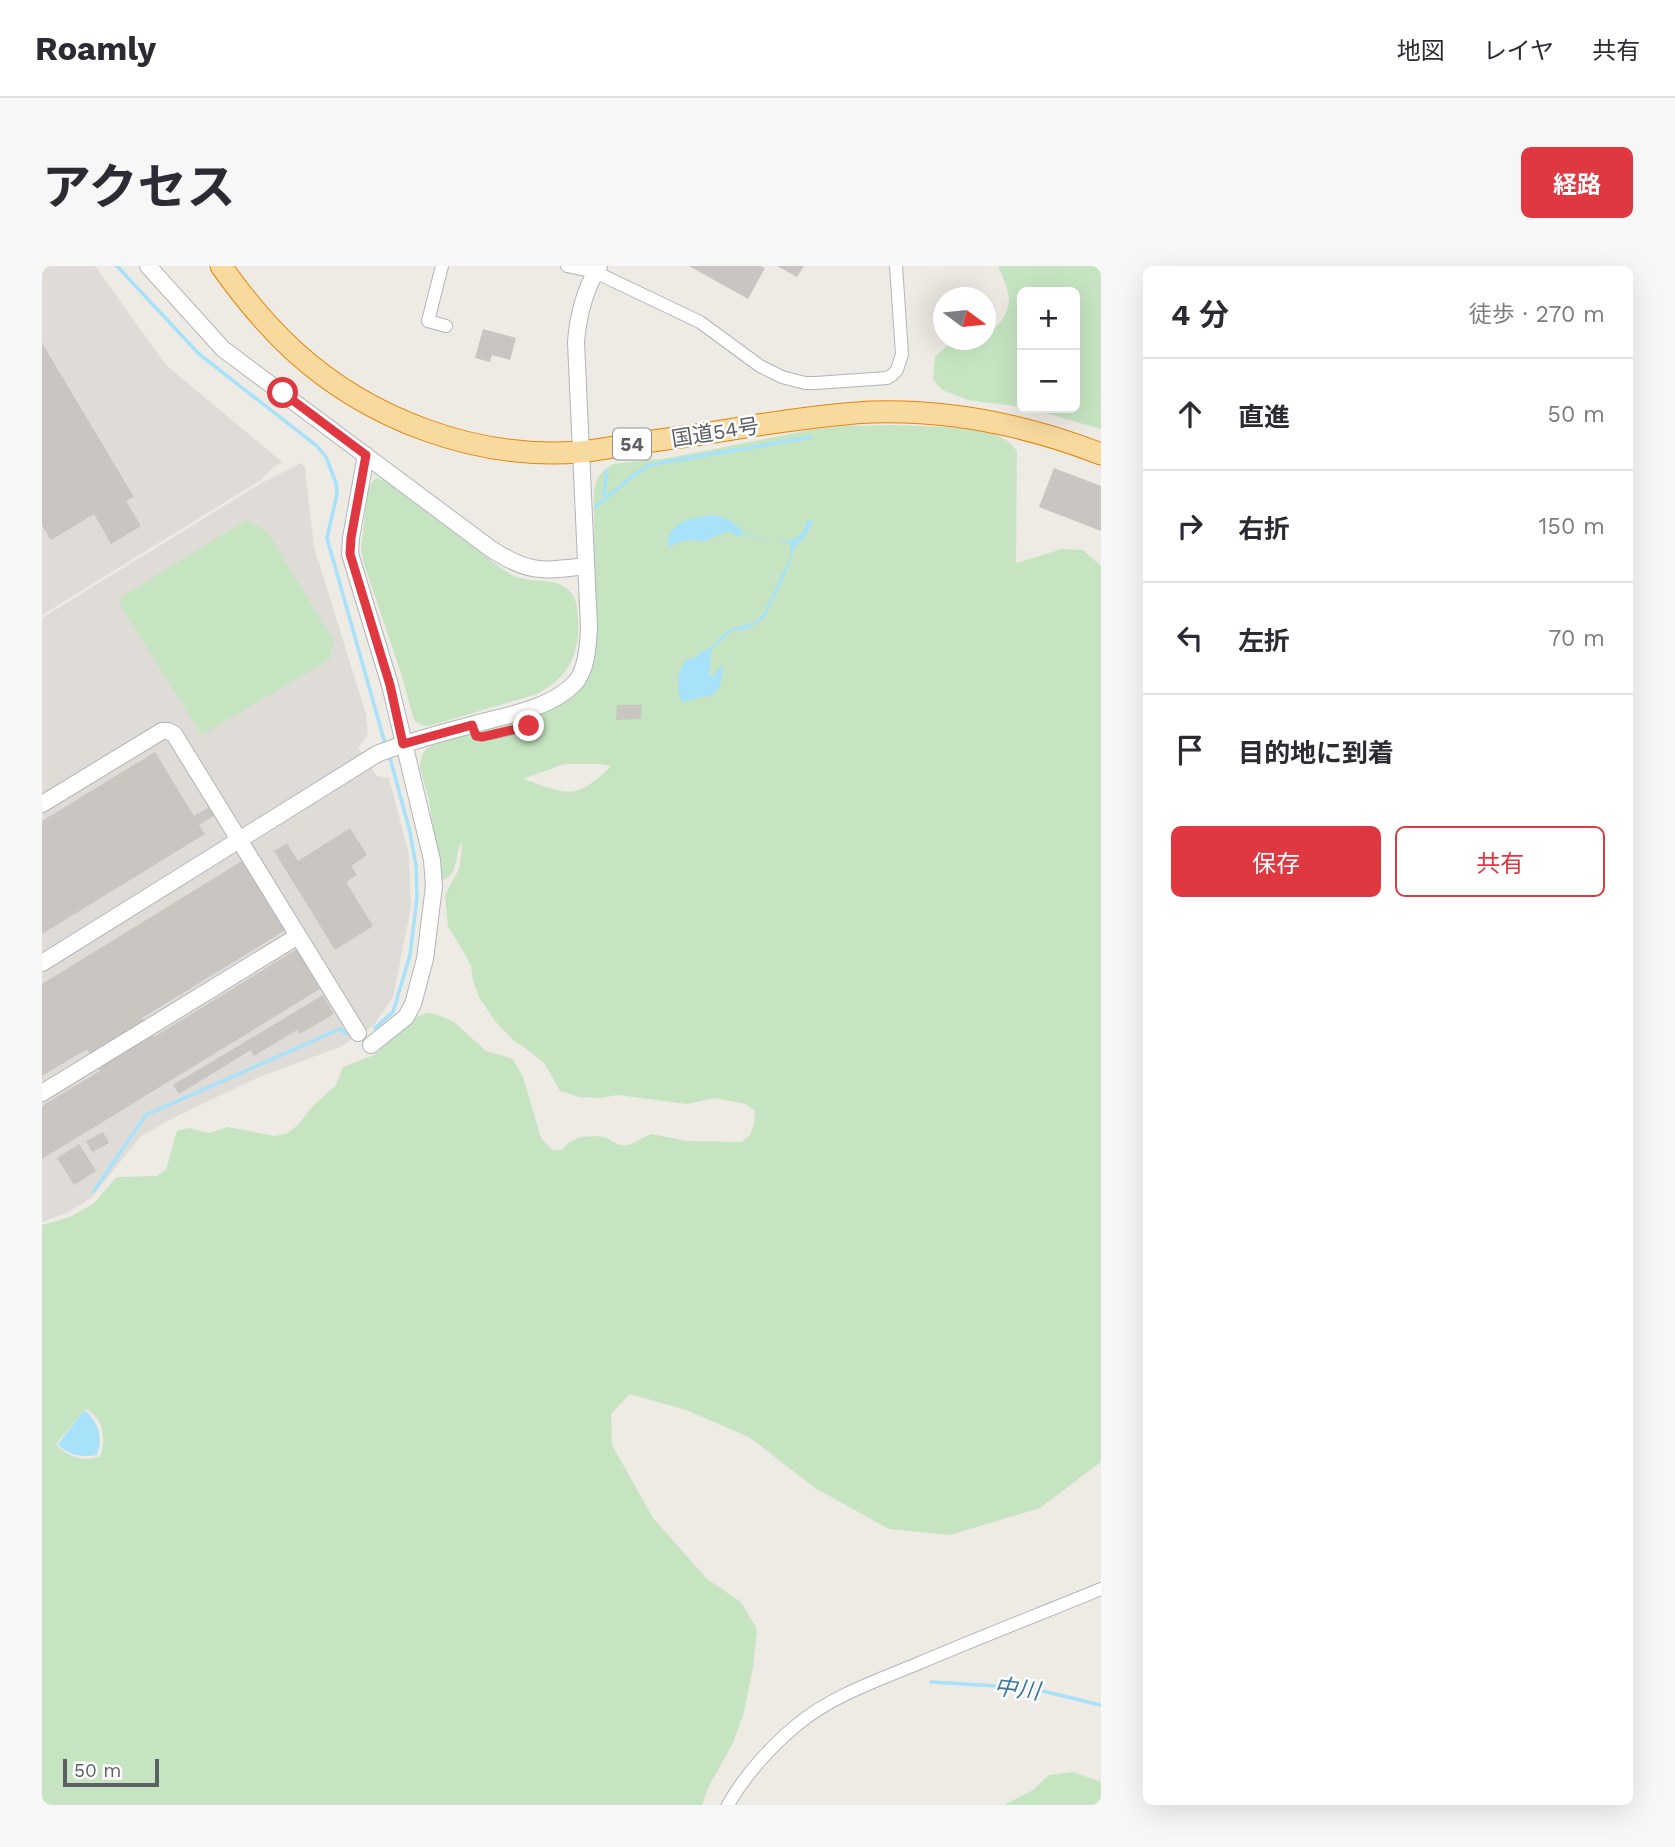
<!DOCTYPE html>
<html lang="ja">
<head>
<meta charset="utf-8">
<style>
  body { margin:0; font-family:"Work Sans","Noto Sans JP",sans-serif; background:#f7f7f7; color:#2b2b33 }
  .controls { position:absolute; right:21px; top:21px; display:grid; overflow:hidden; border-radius:10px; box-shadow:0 7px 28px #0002 }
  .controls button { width:63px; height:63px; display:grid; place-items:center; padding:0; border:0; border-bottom:2px solid #e1e1e2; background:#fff; color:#2b2b33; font:35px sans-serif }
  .compass { position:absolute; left:891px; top:21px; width:63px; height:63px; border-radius:50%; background:#fff; box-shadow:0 7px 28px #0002; rotate:105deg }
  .scale { position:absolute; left:21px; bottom:18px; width:96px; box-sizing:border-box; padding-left:7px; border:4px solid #5c6064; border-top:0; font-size:19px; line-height:24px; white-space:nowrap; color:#5c6064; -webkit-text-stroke:5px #fff; paint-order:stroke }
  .stop { position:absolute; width:21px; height:21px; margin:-16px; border:5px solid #df3841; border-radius:50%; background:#fff }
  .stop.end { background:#df3841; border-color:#fff; box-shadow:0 2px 7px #0008 }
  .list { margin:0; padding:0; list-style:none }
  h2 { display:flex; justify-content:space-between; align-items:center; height:91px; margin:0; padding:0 28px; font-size:30px }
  h2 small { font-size:23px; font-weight:400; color:#7c7c81 }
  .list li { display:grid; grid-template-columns:46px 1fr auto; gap:21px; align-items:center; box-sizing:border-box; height:112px; padding:0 28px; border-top:2px solid #e1e1e2 }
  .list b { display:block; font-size:26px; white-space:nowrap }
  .list em { font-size:23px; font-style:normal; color:#7c7c81 }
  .actions { display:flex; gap:14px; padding:21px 28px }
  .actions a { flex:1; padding:16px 0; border:2px solid #df3841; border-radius:10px; text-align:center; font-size:24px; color:#df3841 }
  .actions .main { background:#df3841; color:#fff }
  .icon { flex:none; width:38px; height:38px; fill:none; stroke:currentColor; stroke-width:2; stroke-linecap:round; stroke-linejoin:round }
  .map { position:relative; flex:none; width:1059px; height:1539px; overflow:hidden; border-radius:10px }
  header { display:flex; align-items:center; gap:42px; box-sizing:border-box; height:98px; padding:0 35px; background:#fff; border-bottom:2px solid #e1e1e2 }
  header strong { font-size:33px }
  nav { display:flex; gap:38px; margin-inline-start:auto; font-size:24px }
  .intro { display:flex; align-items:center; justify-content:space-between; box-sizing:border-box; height:168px; padding:0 42px }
  h1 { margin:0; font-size:49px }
  .button { padding:18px 32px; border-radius:10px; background:#df3841; color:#fff; font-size:24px; font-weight:700 }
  main { display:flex; gap:42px; padding:0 42px }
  aside { flex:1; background:#fff; border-radius:10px; box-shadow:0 7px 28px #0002 }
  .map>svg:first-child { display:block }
  .industrial { fill:#dfdcd8 }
  .green { fill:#c6e4c2; fill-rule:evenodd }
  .water { fill:#a7e1fa }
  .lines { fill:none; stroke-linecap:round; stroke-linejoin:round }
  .stream { stroke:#a7e1fa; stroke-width:3.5 }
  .building { fill:#c9c5c1 }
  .service-casing { stroke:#b1b5b8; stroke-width:8 }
  .minor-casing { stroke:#b1b5b8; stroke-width:14 }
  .tertiary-casing { stroke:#b1b5b8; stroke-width:18 }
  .trunk-casing { stroke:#e5840d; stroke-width:23 }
  .service { stroke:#fff; stroke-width:6 }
  .minor { stroke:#fff; stroke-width:12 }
  .tertiary { stroke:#fff; stroke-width:16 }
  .trunk { stroke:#f8da9f; stroke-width:21 }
  .route { stroke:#df3841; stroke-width:9 }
  .labels { text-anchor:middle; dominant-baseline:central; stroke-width:5; stroke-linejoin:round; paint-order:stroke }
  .shield { fill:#fff; stroke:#8d9092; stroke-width:2 }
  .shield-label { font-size:19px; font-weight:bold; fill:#5c6064 }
  .street-label { font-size:21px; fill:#5c6064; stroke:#fff }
  .water-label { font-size:23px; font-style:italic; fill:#3f789a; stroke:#fff }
</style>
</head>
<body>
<header>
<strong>Roamly</strong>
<nav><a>地図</a><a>レイヤ</a><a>共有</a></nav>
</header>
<div class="intro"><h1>アクセス</h1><a class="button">経路</a></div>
<main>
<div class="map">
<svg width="1059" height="1539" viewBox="0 0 1059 1539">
  <rect width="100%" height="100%" fill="#eeeae4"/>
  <!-- industrial -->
  <g class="industrial">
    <polygon points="0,0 53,0 124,99 240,196 230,202 219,214 0,349"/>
    <polygon points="259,197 263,201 272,281 324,448 326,468 316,482 335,510 347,512 367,589 369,642 351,731 332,759 298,781 217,811 133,851 98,871 50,931 25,947 0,956 0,352 221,216"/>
  </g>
  <!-- green -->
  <g class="green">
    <path d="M 956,0 L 1059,0 L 1059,163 L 986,142 L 1033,142 L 1033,26 L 980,26 L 980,141 L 926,134 L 900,124 L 891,113 L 893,91 C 914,71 916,74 944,74 L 944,65 C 957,63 966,48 967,34 C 968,26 959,8 956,0 Z"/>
    <path d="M 852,159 L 907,161 L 951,167 L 967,176 L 975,185 L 974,297 L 1020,283 L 1041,284 L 1059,300 L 1059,1196 L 998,1242 L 908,1269 L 847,1263 L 773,1222 L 707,1171 L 644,1144 L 588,1128 L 569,1148 L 570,1179 L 611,1252 L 665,1313 L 699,1336 L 715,1363 L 711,1401 L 702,1446 L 691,1477 L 667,1520 L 660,1539 L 0,1539 L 0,959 L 28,951 L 51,938 L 75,911 L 115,910 L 124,904 L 135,865 L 147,862 L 167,867 L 186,861 L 232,870 L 244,868 L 256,859 L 270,841 L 294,819 L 301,801 L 332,789 L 374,751 L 385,747 L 396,749 L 412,756 L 444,785 L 471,793 L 481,811 L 499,872 L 510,884 L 520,884 L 527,876 L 539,871 L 556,870 L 565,872 L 577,879 L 587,879 L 609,868 L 645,875 L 700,876 L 708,869 L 712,858 L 713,845 L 704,838 L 673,832 L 645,838 L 576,829 L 558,832 L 537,831 L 518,825 L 503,798 L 490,787 L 471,774 L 453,755 L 437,731 L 431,715 L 429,699 L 406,660 L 403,629 L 417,603 L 420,584 L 419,577 C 412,590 418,608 399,615 L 387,534 L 378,501 L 380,489 L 384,483 L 390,479 L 497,447 L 549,400 L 554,375 L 552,291 L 552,223 L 555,213 L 562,204 L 571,198 L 627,192 L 768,164 L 802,160 ZM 522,498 L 557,498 L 569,500 C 533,536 526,528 481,513 ZM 44,1143 C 61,1152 65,1173 58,1190 C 44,1197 23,1190 14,1178 Z"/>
    <path d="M 335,212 L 343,215 L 459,302 C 466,307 474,312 483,313 C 497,316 514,313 525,323 C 535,331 535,340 536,352 C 538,388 527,411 495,428 L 387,460 L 380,459 L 372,454 L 359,407 L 321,295 L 319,281 L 326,227 C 328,220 329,215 335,212 Z"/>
    <polygon points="204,254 225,265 292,375 287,394 160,469 78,339 78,332"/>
    <polygon points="1031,1506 1059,1516 1059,1539 962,1539 991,1524 1007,1509"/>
  </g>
  <!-- water -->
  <g class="water">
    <path d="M 673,249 C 678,251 684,252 689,255 C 693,258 697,263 702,266 C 720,274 760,286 764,256 L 768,254 L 771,255 L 764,270 L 753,281 L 743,309 L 723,351 L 710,360 L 701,364 L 690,365 L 669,384 L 667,410 L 671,410 L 679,400 L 681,400 L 678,421 L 668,431 C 657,429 651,435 640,436 C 633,421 636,405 645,393 L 653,392 L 659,386 L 667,383 L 686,364 L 711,357 L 722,347 L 749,289 L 749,277 L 723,274 L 700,267 L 697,271 L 687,265 L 662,275 L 651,274 L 640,275 L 626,281 C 623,255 653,251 673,249 Z"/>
    <path d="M 43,1144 C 57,1157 61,1172 55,1189 C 41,1192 25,1189 16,1178 Z"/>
  </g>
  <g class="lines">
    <!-- stream -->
    <g class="stream">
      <polyline points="75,0 157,88 275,180 284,191 294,217 295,228 285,272 344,481"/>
      <polyline points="562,229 565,205"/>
      <polyline points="553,241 592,209 607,199 769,171"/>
      <polyline points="333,762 351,746 368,689 375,632 374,600 368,566 347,488"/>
      <polyline points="52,925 104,849 298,763 305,768"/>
      <polyline points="889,1416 988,1422 1059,1439"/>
    </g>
  </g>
  <!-- building -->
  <g class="building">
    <polygon points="647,0 719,0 723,2 706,33"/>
    <polygon points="735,0 762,0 755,11"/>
    <polygon points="441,63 474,72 468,94 450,89 448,96 433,92"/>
    <polygon points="0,77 92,231 84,235 99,260 69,278 52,248 9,274 0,259"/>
    <polygon points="1012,202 1059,220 1059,265 997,241"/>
    <polygon points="575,439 600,439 599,453 574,454"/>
    <polygon points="113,486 152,550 170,539 175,548 157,559 163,568 0,668 0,555"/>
    <polygon points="308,562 325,589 309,600 315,609 304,616 331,660 293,684 232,585 245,577 256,595"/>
    <polygon points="200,595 204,602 209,599 247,662 100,752 112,771 255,683 278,723 0,893 0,840 58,805 45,783 0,810 0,718"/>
    <polygon points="281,729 292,748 258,768 255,764 212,790 209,784 137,828 131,819"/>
    <polygon points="61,866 67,877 50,886 44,875"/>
    <polygon points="37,878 54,905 32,919 15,892"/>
  </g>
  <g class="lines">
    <!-- service casing -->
    <g class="service-casing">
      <path id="service" d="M 430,460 L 434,470 C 452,472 470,465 487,460"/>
    </g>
    <!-- minor casing -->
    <g class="minor-casing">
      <g id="minor">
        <polyline points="400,0 386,55 404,60"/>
        <polyline points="525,0 553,6 658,56 718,100 740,111 763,117 774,117 845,112 850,109 855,104 860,88 854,0"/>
        <path d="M 686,1539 C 702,1510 730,1479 756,1458 C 790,1430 834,1415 875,1398 C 936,1372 998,1348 1059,1323"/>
      </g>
    </g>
    <!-- tertiary casing -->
    <g class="tertiary-casing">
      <g id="tertiary">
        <path d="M 106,0 L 181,83 L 449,283 C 488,308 500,305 544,300"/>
        <polyline points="324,189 309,272 308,288 348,419 390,594 392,620 383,693 371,738 364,751 329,779"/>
        <polyline points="0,538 120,465 126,465 132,468 316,767"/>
        <path d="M 0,697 L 335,488 C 367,475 400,467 433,458 C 466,449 507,443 532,418 C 545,405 546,379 547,361 L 534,76 C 536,50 543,23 557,0"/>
        <polyline points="0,827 256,670"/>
      </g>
    </g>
    <!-- trunk casing -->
    <g class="trunk-casing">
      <path id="trunk" d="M 179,0 C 201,31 224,59 251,84 C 327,154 435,194 538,186 C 557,184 577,180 596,177 C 636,172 676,166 716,159 C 754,154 793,147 832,146 C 910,144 987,160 1059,188"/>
    </g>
    <!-- service -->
    <use href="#service" class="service"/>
    <!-- minor -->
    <use href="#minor" class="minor"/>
    <!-- tertiary -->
    <use href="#tertiary" class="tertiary"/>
    <!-- trunk -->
    <use href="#trunk" class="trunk"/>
  </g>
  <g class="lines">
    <!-- route -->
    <polyline class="route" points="241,127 324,189 309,272 308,288 348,419 361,478 430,459 434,470 440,471 487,460"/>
  </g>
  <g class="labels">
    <!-- shield labels -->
    <rect class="shield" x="571" y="162.5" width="38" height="31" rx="5"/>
    <g class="shield-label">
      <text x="590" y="178">54</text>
    </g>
    <!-- street labels -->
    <g class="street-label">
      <text transform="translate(673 166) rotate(-9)">国道54号</text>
    </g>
    <!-- water labels -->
    <g class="water-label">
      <text transform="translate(975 1423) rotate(7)">中川</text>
    </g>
  </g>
</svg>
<div class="controls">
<button>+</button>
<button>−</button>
</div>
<svg class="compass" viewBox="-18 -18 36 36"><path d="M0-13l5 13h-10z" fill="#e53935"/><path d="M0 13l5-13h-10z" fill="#7c7c81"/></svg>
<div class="scale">50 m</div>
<div class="stop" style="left:241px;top:127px"></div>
<div class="stop end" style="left:487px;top:460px"></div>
</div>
<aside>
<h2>4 分<small>徒歩 · 270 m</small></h2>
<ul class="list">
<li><svg class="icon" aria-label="ahead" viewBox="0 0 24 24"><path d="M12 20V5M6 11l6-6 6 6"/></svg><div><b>直進</b></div><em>50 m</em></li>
<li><svg class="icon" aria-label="right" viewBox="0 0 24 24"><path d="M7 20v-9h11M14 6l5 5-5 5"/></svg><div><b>右折</b></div><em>150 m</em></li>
<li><svg class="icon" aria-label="left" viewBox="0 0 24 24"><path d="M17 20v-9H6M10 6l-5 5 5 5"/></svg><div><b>左折</b></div><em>70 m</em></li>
<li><svg class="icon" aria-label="arrive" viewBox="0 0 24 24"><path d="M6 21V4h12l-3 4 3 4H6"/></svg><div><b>目的地に到着</b></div></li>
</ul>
<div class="actions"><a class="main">保存</a><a>共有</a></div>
</aside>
</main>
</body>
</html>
